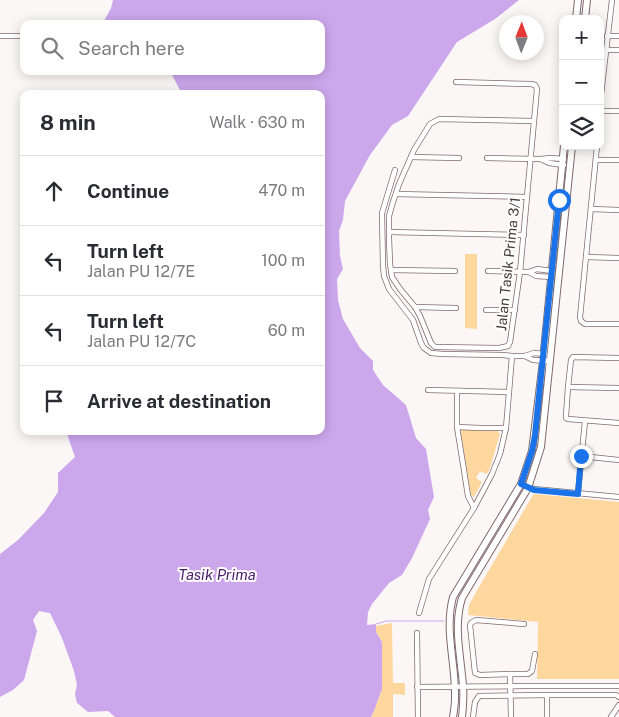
<!DOCTYPE html>
<html lang="en">
<head>
<meta charset="utf-8">
<style>
  body { margin:0; font-family:"Public Sans",sans-serif; background:#f7f7f7; color:#2b2b33 }
  .controls { position:absolute; right:15px; top:15px; display:grid; overflow:hidden; border-radius:10px; box-shadow:0 2px 12px #0003 }
  .controls button { width:45px; height:45px; display:grid; place-items:center; padding:0; border:0; border-bottom:1px solid #e1e1e2; background:#fff; color:#2b2b33; font:25px sans-serif }
  .compass { position:absolute; left:499px; top:15px; width:45px; height:45px; border-radius:50%; background:#fff; box-shadow:0 2px 12px #0003; rotate:1deg }
  .stop { position:absolute; width:15px; height:15px; margin:-11px; border:4px solid #1a73e8; border-radius:50%; background:#fff }
  .stop.end { background:#1a73e8; border-color:#fff; box-shadow:0 1px 5px #0008 }
  .list { margin:0; padding:0; list-style:none }
  h2 { display:flex; justify-content:space-between; align-items:center; height:65px; margin:0; padding:0 20px; font-size:21px }
  h2 small { font-size:16px; font-weight:400; color:#7c7c81 }
  .list li { display:grid; grid-template-columns:32px 1fr auto; gap:15px; align-items:center; box-sizing:border-box; height:70px; padding:0 20px; border-top:1px solid #e1e1e2 }
  .list b { display:block; font-size:19px; white-space:nowrap }
  .list p { margin:0; font-size:16px; white-space:nowrap; color:#7c7c81 }
  .list em { font-size:16px; font-style:normal; color:#7c7c81 }
  .icon { flex:none; width:28px; height:28px; fill:none; stroke:currentColor; stroke-width:2; stroke-linecap:round; stroke-linejoin:round }
  .map { position:relative; flex:none; width:619px; height:717px; overflow:hidden }
  .search { position:absolute; background:#fff; box-shadow:0 2px 12px #0003; left:20px; top:20px; width:305px; height:55px; display:flex; align-items:center; gap:12px; box-sizing:border-box; padding:0 18px; border-radius:10px; color:#7c7c81; font-size:19px }
  .panel { position:absolute; background:#fff; box-shadow:0 2px 12px #0003; left:20px; top:90px; width:305px; height:345px; border-radius:10px }
  .map>svg:first-child { display:block }
  .green { fill:#fdd79d }
  .water { fill:#cca7ec }
  .lines { fill:none; stroke-linecap:round; stroke-linejoin:round }
  .stream { stroke:#cca7ec; stroke-width:1 }
  .street-casing { stroke:#806a6c; stroke-width:6 }
  .secondary-casing { stroke:#806a6c; stroke-width:8 }
  .street { stroke:#fff; stroke-width:4.5 }
  .secondary { stroke:#fff; stroke-width:6 }
  .route { stroke:#1a73e8; stroke-width:6 }
  .labels { text-anchor:middle; dominant-baseline:central; stroke-width:4; stroke-linejoin:round; paint-order:stroke }
  .street-label { font-size:14px; fill:#443a3a; stroke:#fff }
  .water-label { font-size:15px; font-style:italic; fill:#4c1c6b; stroke:#fff }
</style>
</head>
<body>
<div class="map">
<svg width="619" height="717" viewBox="0 0 619 717">
  <rect width="100%" height="100%" fill="#fcf7f7"/>
  <!-- green -->
  <g class="green">
    <polygon points="465,254 477,254 477,329 465,328"/>
    <polygon points="462,430 497,430 500,434 489,471 486,474 480,471 476,478 482,482 474,497 471,495 461,433"/>
    <polygon points="535,494 619,502 619,679 537,679 538,622 468,615 469,605 476,592 533,495"/>
    <polygon points="392,623 393,683 405,683 405,695 393,694 393,717 371,717 374,711 382,689 382,642 376,632 376,626"/>
  </g>
  <!-- water -->
  <polygon class="water" points="113,0 519,0 495,19 457,42 408,116 392,125 370,155 345,201 343,220 339,231 340,256 343,269 337,279 338,300 343,319 360,348 373,361 373,370 383,385 406,405 416,438 426,449 434,497 428,510 430,519 412,558 402,575 389,583 372,604 368,612 367,625 376,624 376,632 382,642 382,689 374,711 371,717 115,717 108,711 88,712 77,703 75,694 77,685 74,671 62,638 50,613 39,611 33,620 37,631 24,680 13,690 0,697 0,554 18,540 44,513 58,492 58,473 75,457 67,434 71,431 321,431 321,94 182,94 170,71 321,71 321,24 109,24 104,21 111,8"/>
  <g class="lines">
    <!-- stream -->
    <polyline class="stream" points="376,624 386,621 444,621"/>
    <!-- street casing -->
    <g class="street-casing">
      <g id="street">
        <polyline points="0,36 24,36"/>
        <polyline points="607,36 619,36"/>
        <polyline points="607,50 619,50"/>
        <polyline points="456,82 531,84 535,85 537,89 520,272 510,342 508,346 499,348 435,347 431,343 420,316 415,307 400,289 392,277 390,264 389,238 389,216 393,202 399,184 414,150 430,124 439,119 534,121"/>
        <polyline points="600,103 612,0"/>
        <polyline points="600,111 619,111"/>
        <polyline points="597,146 580,317 581,321 585,324 619,324"/>
        <polyline points="411,157 459,158"/>
        <polyline points="487,158 541,159 550,158 564,159"/>
        <polyline points="541,159 549,163 564,165"/>
        <polyline points="596,160 619,160"/>
        <polyline points="395,170 382,213 383,266 384,276 389,289 413,320 421,343 424,348 431,353 443,354 502,355 512,356 525,356 534,353 544,354"/>
        <polyline points="396,194 527,197"/>
        <polyline points="591,209 619,210"/>
        <polyline points="389,232 524,235"/>
        <polyline points="586,257 619,258"/>
        <polyline points="391,270 455,271"/>
        <polyline points="488,271 529,272 537,269 552,271"/>
        <polyline points="529,272 536,276 551,277"/>
        <polyline points="415,307 456,308"/>
        <polyline points="486,310 515,310"/>
        <polyline points="525,356 533,360 550,361"/>
        <polyline points="619,358 573,357 571,360 568,387 566,416 566,418 568,419 619,423"/>
        <polyline points="568,387 619,388"/>
        <polyline points="428,390 509,392"/>
        <polyline points="457,391 457,427 463,464 468,496 474,508"/>
        <polyline points="457,427 481,428 506,428"/>
        <polyline points="581,456 619,460"/>
        <polyline points="527,487 534,489 619,497"/>
        <polyline points="578,493 585,421"/>
        <polyline points="419,613 429,579 474,508 492,474 500,454 506,428 512,356"/>
        <polyline points="417,633 418,717"/>
        <polyline points="510,674 528,674 532,671 535,654"/>
        <polyline points="417,687 524,686 619,686"/>
        <polyline points="547,695 547,717"/>
        <polyline points="473,717 475,702 479,696 551,695 616,695 619,697"/>
        <polyline points="511,717 510,674 480,675 475,673 470,625 471,623 476,620 524,624"/>
        <polyline points="611,717 619,705"/>
      </g>
    </g>
    <!-- secondary casing -->
    <g class="secondary-casing">
      <g id="secondary">
        <polyline points="576,19 578,0"/>
        <polyline points="585,19 587,0"/>
        <path d="M 453,717 C 454,711 455,704 455,698 C 456,663 444,631 453,597 L 521,484 L 532,451 L 543,361 L 564,146"/>
        <path d="M 462,717 C 463,707 464,696 463,686 C 461,656 453,627 462,598 L 528,488 L 541,447 L 572,146"/>
      </g>
    </g>
    <!-- street -->
    <use href="#street" class="street"/>
    <!-- secondary -->
    <use href="#secondary" class="secondary"/>
  </g>
  <g class="lines">
    <!-- route -->
    <polyline class="route" points="559,200 535,435 532,451 521,484 534,490 578,494 581,456"/>
  </g>
  <g class="labels">
    <!-- street labels -->
    <g class="street-label">
      <text transform="translate(508 264) rotate(-84)">Jalan Tasik Prima 3/1</text>
    </g>
    <!-- water labels -->
    <g class="water-label">
      <text x="217" y="574">Tasik Prima</text>
    </g>
  </g>
</svg>
<div class="controls">
<button>+</button>
<button>−</button>
<button><svg class="icon" aria-label="layers" viewBox="0 0 24 24"><path d="M12 4l9 5-9 5-9-5zM3 14l9 5 9-5"/></svg></button>
</div>
<svg class="compass" viewBox="-18 -18 36 36"><path d="M0-13l5 13h-10z" fill="#e53935"/><path d="M0 13l5-13h-10z" fill="#7c7c81"/></svg>
<div class="stop" style="left:559px;top:200px"></div>
<div class="stop end" style="left:581px;top:456px"></div>
<div class="search"><svg class="icon" aria-label="search" viewBox="0 0 24 24"><circle cx="10" cy="10" r="6"/><path d="M15 15l6 6"/></svg>Search here</div>
<section class="panel">
<h2>8 min<small>Walk · 630 m</small></h2>
<ul class="list">
<li><svg class="icon" aria-label="ahead" viewBox="0 0 24 24"><path d="M12 20V5M6 11l6-6 6 6"/></svg><div><b>Continue</b></div><em>470 m</em></li>
<li><svg class="icon" aria-label="left" viewBox="0 0 24 24"><path d="M17 20v-9H6M10 6l-5 5 5 5"/></svg><div><b>Turn left</b><p>Jalan PU 12/7E</p></div><em>100 m</em></li>
<li><svg class="icon" aria-label="left" viewBox="0 0 24 24"><path d="M17 20v-9H6M10 6l-5 5 5 5"/></svg><div><b>Turn left</b><p>Jalan PU 12/7C</p></div><em>60 m</em></li>
<li><svg class="icon" aria-label="arrive" viewBox="0 0 24 24"><path d="M6 21V4h12l-3 4 3 4H6"/></svg><div><b>Arrive at destination</b></div></li>
</ul>
</section>
</div>
</body>
</html>
